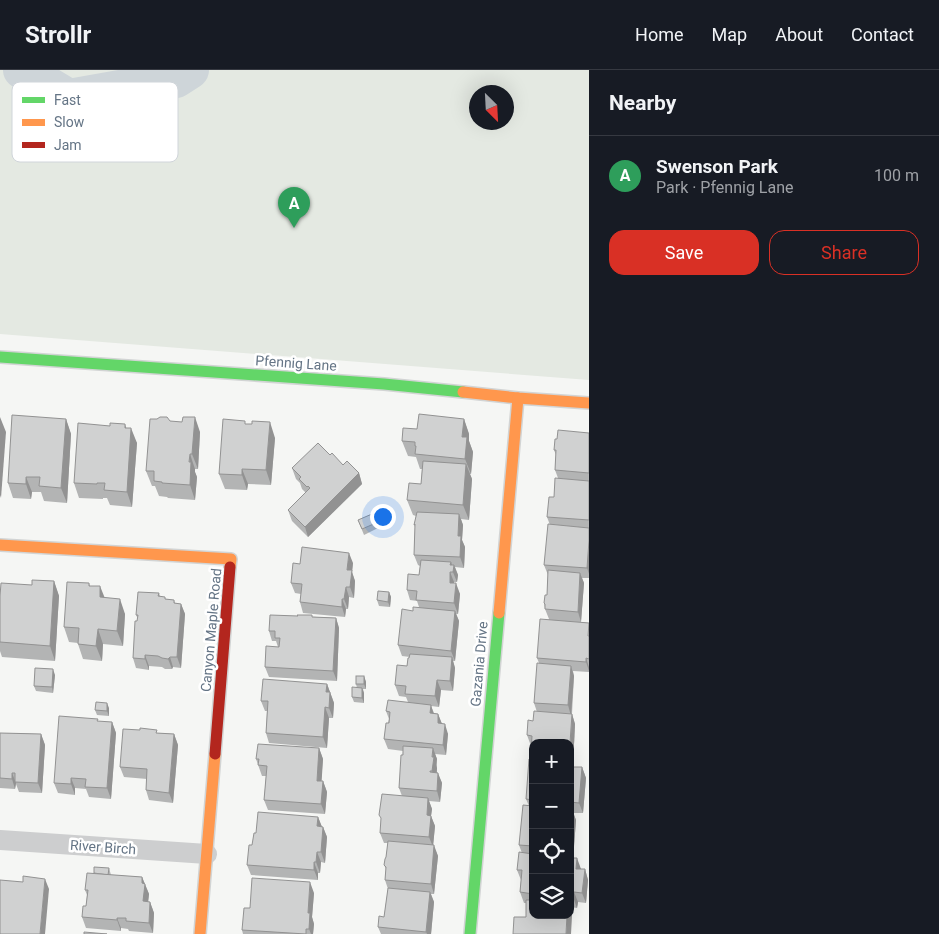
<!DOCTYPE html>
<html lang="en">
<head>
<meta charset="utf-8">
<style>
  body { margin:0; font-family:Roboto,sans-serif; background:#20242c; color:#f1f3f6 }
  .controls { position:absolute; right:15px; bottom:15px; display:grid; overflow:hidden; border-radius:10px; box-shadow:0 5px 20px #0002 }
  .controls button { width:45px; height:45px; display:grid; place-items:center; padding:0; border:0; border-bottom:1px solid #363941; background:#171b24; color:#f1f3f6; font:25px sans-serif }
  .compass { position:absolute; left:469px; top:15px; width:45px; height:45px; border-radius:50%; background:#171b24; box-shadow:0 5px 20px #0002; rotate:156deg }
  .you { position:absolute; left:382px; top:446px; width:18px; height:18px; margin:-12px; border:4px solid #fff; border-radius:50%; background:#1a73e8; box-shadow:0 0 0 8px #1a73e833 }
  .badge { display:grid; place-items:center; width:32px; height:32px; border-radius:50%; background:#d93025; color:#fff; font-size:16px; font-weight:700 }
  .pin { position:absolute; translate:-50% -41px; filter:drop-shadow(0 1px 2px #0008) }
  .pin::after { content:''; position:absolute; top:26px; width:18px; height:15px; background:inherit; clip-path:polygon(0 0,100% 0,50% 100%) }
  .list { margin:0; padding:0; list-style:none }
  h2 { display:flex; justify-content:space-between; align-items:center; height:65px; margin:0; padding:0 20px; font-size:21px }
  h2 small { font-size:16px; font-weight:400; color:#9ea1a6 }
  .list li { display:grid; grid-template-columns:32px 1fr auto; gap:15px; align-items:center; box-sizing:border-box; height:80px; padding:0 20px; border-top:1px solid #363941 }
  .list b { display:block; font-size:19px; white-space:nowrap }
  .list p { margin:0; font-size:16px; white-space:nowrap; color:#9ea1a6 }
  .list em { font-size:16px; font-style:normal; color:#9ea1a6 }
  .actions { display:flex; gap:10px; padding:15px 20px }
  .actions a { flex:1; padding:11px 0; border:1px solid #d93025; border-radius:15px; text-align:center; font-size:18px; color:#d93025 }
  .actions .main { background:#d93025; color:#fff }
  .icon { flex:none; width:28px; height:28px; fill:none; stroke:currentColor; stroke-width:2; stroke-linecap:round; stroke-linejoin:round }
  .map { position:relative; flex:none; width:589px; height:864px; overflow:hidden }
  header { display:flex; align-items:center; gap:30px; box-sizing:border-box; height:70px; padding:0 25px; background:#171b24; border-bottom:1px solid #363941 }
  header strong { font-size:24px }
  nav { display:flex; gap:28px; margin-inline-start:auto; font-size:18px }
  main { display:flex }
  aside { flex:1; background:#171b24 }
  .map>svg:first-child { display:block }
  .green { fill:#e4e9e2; fill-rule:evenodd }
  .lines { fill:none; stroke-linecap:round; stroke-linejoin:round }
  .river { stroke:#ced5d9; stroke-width:38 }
  .fast-casing { stroke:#d2d4d4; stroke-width:14 }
  .slow-casing { stroke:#d2d4d4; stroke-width:14 }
  .jam-casing { stroke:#d2d4d4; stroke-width:14 }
  .street { stroke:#cdcecf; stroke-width:20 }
  .fast { stroke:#63d668; stroke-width:11 }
  .slow { stroke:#ff974d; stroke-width:11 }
  .jam { stroke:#b3261e; stroke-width:11 }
  .wall { fill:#b3b4b4 }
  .shaded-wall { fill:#929292 }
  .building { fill:#d0d1d1; stroke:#929292 }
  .labels { text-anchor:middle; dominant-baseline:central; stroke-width:5; stroke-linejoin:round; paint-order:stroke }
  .street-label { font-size:14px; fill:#647485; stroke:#fff }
  .key { fill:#fff; stroke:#d0d5da; stroke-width:1 }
  .key-label { font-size:14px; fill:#647485 }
</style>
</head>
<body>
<header>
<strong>Strollr</strong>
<nav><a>Home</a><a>Map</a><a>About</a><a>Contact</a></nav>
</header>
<main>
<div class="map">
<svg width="589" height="864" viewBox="0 0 589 864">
  <rect width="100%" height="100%" fill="#f5f6f4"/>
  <!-- green -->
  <path class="green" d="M 0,0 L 589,0 L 589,310 L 0,264 ZM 507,22 L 507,52 L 477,52 L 477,22 Z"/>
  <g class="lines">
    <!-- river -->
    <polyline class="river" points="22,0 69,28 176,9 190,0"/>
    <!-- fast casing -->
    <g class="fast-casing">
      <g id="fast">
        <polyline points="0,287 384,314 463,322"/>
        <polyline points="470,864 499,543"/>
      </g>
    </g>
    <!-- slow casing -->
    <g class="slow-casing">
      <g id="slow">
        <polyline points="463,322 518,328 589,333"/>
        <polyline points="0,475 231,489 230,497"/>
        <polyline points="499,543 518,328"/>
        <polyline points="200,864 215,684"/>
      </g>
    </g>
    <!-- jam casing -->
    <g class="jam-casing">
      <polyline id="jam" points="215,684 230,497"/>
    </g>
    <!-- street -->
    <polyline class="street" points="0,770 207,784"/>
    <!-- fast -->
    <use href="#fast" class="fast"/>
    <!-- slow -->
    <use href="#slow" class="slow"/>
    <!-- jam -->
    <use href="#jam" class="jam"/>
  </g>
  <!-- wall -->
  <g class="wall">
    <polygon points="66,349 71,364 67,433 44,431 41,422 32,422 31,429 13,428 8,413"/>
    <polygon points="464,349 469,364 469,371 473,382 471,404 470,404 472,409 469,450 461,449 463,455 462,470 465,477 464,498 455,497 458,505 457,512 454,512 454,513 460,524 458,544 456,544 459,551 455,591 453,591 455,598 453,621 441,620 439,637 431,636 434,643 438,644 442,654 448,664 446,685 435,684 437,689 437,702 442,713 440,732 429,731 432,739 431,746 435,756 433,775 438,786 434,824 431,824 434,832 431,864 381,864 378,857 384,847 388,819 385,810 386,799 384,795 386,787 388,773 384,773 380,763 402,726 399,718 403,681 388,679 384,669 389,649 386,641 408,632 406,627 399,626 395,615 407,596 409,588 410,587 402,586 398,575 413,541 419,537 417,531 410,530 407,520 419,505 420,496 418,495 414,485 415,457 414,455 416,446 413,445 407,430 421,414 422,399 420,399 416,387 408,386 402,371 417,359"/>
    <polygon points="170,351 200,362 198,399 195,399 195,402 197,407 195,430 168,428 167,427 159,426 155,416 152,416 146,401"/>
    <polygon points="246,354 275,368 271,415 248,414 247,420 225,419 219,404"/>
    <polygon points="126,358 137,373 132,437 110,435 107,428 103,428 103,429 79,428 74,413"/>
    <polygon points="589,363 589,508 582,508 584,513 581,552 589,553 589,602 573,601 574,606 572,644 575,654 573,695 572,695 573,697 582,697 586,708 583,743 573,743 576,750 573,788 581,799 585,799 588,810 586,833 578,832 577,838 570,837 570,673 533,673 533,687 531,682 531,676 527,665 537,642 534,633 539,593 537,588 549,549 545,539 544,533 547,525 548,505 544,495 550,455 547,447 554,427 558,408 555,400 556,385 554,380 557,369"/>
    <polygon points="330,385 343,395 359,403 362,414 308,467 292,451 288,440 306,423 302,419 300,413 296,409 292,398"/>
    <polygon points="358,450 376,453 378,458 364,465"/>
    <polygon points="353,493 352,502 355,511 354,528 349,527 348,539 346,539 345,547 303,543 300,532 301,524 295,523 291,513 300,494"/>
    <polygon points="54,511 59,526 55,591 2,587 0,581 0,526 32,515"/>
    <polygon points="89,513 90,516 125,544 123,576 103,574 102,591 83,589 78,574 78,573 69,572 64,557"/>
    <polygon points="389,522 391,527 390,537 379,536 377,530"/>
    <polygon points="159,523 160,526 166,529 174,530 175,533 181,534 185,544 181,598 173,597 172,599 165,599 162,597 149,596 149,600 136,598 133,588 137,551 138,549 136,545"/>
    <polygon points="298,546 336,548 339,558 337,611 269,607 265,597 278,577 276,571 272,571 269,561"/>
    <polygon points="55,605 53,623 36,621 34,616"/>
    <polygon points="364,606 366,612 366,619 363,619 364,623 364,633 354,632 352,627 357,618 356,614"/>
    <polygon points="327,614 334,633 333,648 329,648 327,678 269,673 266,663 267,641 265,641 261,631"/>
    <polygon points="109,638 109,646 97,645 95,640"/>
    <polygon points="98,652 112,652 116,663 111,729 89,727 86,719 75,718 75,725 58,723 54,713"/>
    <polygon points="0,663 41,664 45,675 42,723 19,722 16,714 15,719 0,718"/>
    <polygon points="158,663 174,664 178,675 173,733 149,730 146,720 147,709 124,707 120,697"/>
    <polygon points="319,678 323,689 321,711 323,711 327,722 325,744 268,740 264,730 266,706 262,706 256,689"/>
    <polygon points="533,690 533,845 572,846 526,847 526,833 524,833 520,822 521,810 517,800 522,783 519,775 529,736 526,729"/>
    <polygon points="318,747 322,757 323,757 327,767 325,793 321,792 320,803 318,803 318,810 251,805 247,795 256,763"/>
    <polygon points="109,798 111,805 142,807 149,824 148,832 150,832 154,843 153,863 129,861 128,859 121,858 121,861 86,858 82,847 86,836 87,825 85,820"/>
    <polygon points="314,823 312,847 314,854 313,864 243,864 242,860 250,838"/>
  </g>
  <!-- shaded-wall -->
  <g class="shaded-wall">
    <polygon points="0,347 6,362 1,428 0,425"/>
    <polygon points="195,347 200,362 198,399 192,384"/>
    <polygon points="66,349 71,364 67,433 61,418"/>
    <polygon points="464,349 469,364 469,371 473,382 471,404 465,389 462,367"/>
    <polygon points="270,352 275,368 271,415 266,400"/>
    <polygon points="125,354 130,369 131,358 137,373 132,437 127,422"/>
    <polygon points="190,384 195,399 195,402 197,407 195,430 190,415"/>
    <polygon points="466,394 472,409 469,450 463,435"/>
    <polygon points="242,399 248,414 247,420 242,405"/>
    <polygon points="359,403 362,414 308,467 305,457"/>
    <polygon points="26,407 32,422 31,429 26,414"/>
    <polygon points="459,444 463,455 462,470 465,477 464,498 460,487 458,466"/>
    <polygon points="589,471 589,504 587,498"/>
    <polygon points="349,483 353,493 352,502 355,511 354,528 350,517 347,500"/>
    <polygon points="451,492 454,500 454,495 458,505 457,512 450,495"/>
    <polygon points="450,502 454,512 454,523 450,513"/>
    <polygon points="580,503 584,513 581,552 578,542"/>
    <polygon points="54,511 59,526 55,591 50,576"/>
    <polygon points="456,513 460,524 458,544 454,533"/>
    <polygon points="100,516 106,531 100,527"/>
    <polygon points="346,517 349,527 348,539 344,529"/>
    <polygon points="389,522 391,527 390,537 388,532"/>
    <polygon points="120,529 125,544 123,576 117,561"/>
    <polygon points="342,529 346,539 345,547 342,537"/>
    <polygon points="181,534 185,544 181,598 177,587"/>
    <polygon points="455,541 459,551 455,591 451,581"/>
    <polygon points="336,548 339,558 337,611 333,601"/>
    <polygon points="98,559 103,574 102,591 96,576"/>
    <polygon points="145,585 149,596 149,600 145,589"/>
    <polygon points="170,587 173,597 172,599 168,589"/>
    <polygon points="452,587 455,598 453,621 450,611"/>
    <polygon points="586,588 589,597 589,601 586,592"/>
    <polygon points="571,596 574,606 571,646 568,635"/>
    <polygon points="53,599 55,605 53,623 52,617"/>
    <polygon points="364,606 366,612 366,619 364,614"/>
    <polygon points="437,610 441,620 439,637 435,626"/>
    <polygon points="327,614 334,633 333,648 329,638 326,622"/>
    <polygon points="362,618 364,623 364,633 362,628"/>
    <polygon points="107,633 109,638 109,646 107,641"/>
    <polygon points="431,635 434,645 430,643"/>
    <polygon points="325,637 329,648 327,678 323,667"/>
    <polygon points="438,644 442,654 438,653"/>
    <polygon points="572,644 575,654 573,695 570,687"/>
    <polygon points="112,652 116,663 111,729 107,718"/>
    <polygon points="445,654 448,664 446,685 443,675"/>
    <polygon points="41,664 45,675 42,723 38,713"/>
    <polygon points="174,664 178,675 173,733 169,723"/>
    <polygon points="319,678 323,689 321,721 317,711"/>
    <polygon points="433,678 437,689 436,695 437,698 436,711 432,701"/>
    <polygon points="582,697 586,708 583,743 579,733"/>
    <polygon points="12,703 16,713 15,719 12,709"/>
    <polygon points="438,703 442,713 440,732 437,721"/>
    <polygon points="71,708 75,718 75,725 71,714"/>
    <polygon points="323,711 327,722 325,744 321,734"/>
    <polygon points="428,728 432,739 431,746 435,756 433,777 429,767 427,745"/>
    <polygon points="572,739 576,750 573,790 570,784 570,762"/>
    <polygon points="318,747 322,757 317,756"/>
    <polygon points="323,757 327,767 325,793 321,782"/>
    <polygon points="434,775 438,786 434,824 431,814"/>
    <polygon points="317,782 321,792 320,803 316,792"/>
    <polygon points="577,788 581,799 576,799"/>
    <polygon points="314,792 318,803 318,810 314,800"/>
    <polygon points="585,799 588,810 586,833 582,823"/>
    <polygon points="142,807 149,824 147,842 143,831 142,813"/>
    <polygon points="45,809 49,819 45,864 40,864"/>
    <polygon points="310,812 314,823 312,847 314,854 313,864 311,864 309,859 308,843"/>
    <polygon points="430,822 434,832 431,864 427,864 426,862"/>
    <polygon points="574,822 578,832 577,838 573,827"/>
    <polygon points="150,832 154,843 153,863 149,853"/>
    <polygon points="570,842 572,846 571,864 566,864 567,845 570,845"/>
    <polygon points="117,848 121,858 121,861 117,850"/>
  </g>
  <!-- building -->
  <g class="building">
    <polygon points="419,344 464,349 462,367 467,367 465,389 415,384 416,376 415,376 415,372 402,371 403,358 417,359"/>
    <polygon points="12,345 66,349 61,418 39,416 40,407 26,407 26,414 8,413"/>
    <polygon points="160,347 167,347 170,351 182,352 183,347 195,347 192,384 190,384 189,392 191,392 190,415 162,413 162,412 154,411 154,401 146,401 150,349 157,349"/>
    <polygon points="223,349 245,351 245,354 252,354 252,351 270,352 266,400 242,399 242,405 219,404"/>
    <polygon points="78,353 110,356 110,353 125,354 125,358 131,358 127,422 104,420 105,413 97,413 97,414 74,413"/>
    <polygon points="558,360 589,363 589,403 555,400 556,380 554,380 555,369 557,369"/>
    <polygon points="318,373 330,385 332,383 343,395 347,391 359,403 305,457 288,440 310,418 308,416 307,417 299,409 301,407 292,398"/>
    <polygon points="423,391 466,394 463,435 407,430 409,413 421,414"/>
    <polygon points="555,408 589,411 589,450 547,447 549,427 554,427"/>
    <polygon points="417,442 459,444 458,466 461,466 460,487 414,485 415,454 414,455"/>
    <polygon points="372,444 376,453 362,459 358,450"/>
    <polygon points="548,454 589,458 589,471 587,498 544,495"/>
    <polygon points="302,477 349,483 347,500 352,500 350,517 346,517 344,529 342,529 342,537 300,532 302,514 291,513 293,493 300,494"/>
    <polygon points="421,490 451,492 450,495 454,495 453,502 450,502 450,513 456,513 454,533 416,530 417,521 407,520 408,504 419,505"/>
    <polygon points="548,500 580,503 578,542 545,539 545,534 544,533 545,525 547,525"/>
    <polygon points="32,510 54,511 50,576 0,572 0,526 1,513 32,515"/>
    <polygon points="67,512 89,513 89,516 100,516 100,527 120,529 117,561 98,559 96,576 78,574 79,558 64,557"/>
    <polygon points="378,521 389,522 388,532 377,530"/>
    <polygon points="138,522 159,523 158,526 165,527 165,529 174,530 174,533 181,534 177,587 170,587 168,589 162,588 158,586 145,585 145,589 133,588 135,551 137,551 138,545 136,545"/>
    <polygon points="413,537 455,541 451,581 398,575 402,539 413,541"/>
    <polygon points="270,545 298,546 297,545 312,545 312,547 336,548 333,601 265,597 266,576 279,577 280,568 275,568 275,561 269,561"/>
    <polygon points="540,549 589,553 588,566 589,566 589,589 586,588 586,592 537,588"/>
    <polygon points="410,584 452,587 450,611 437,610 435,626 405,624 406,616 395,615 397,595 407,596 408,588 409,588"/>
    <polygon points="537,593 571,596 568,635 534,633"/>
    <polygon points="35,598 53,599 52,617 34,616"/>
    <rect x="356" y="606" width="8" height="8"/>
    <polygon points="263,609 327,614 326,622 330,622 329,638 325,637 323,667 266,663 268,631 261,631"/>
    <polygon points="352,617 362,618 362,628 352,627"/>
    <polygon points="388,630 431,635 430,643 438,644 438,653 445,654 443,675 384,669 386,653 389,653 390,642 386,641"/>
    <polygon points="96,632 107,633 107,641 95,640"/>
    <polygon points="534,641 572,644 570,673 533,673 533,682 531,682 532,666 527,665 528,650 533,651"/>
    <polygon points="59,646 98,649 97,651 112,652 107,718 85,717 86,709 71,708 71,714 54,713"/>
    <polygon points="140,658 157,660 156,663 174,664 169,723 146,720 147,699 120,697 123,659 140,660"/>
    <polygon points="0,663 41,664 38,713 15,712 15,703 12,703 12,709 0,708"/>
    <polygon points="258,674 319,678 317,711 323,711 321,734 264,730 267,696 258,695 259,689 256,689"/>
    <polygon points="403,676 433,678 432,687 434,687 432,701 430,701 430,702 438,703 437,721 399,718 401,685 403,685"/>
    <polygon points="529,689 533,690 533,730 526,729"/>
    <polygon points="570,692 572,692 572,697 582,697 579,733 570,732"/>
    <polygon points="382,724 428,728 427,745 431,746 429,767 380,763 381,748 379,745"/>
    <polygon points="523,735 533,736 533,776 519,775"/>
    <polygon points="570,739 572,739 570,762"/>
    <polygon points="258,742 318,747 317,756 323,757 321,782 317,782 316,792 314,792 314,800 247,795 249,775 252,775 254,763 256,763"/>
    <polygon points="388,771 434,775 431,814 385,810 386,797 384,795 385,789 386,787"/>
    <polygon points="519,782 533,784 533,824 520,822 522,800 517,800"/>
    <polygon points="570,788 577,788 576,799 585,799 582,823 574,822 573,827 570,827"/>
    <polygon points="94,797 109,798 108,805 94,803"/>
    <polygon points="87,803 142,807 142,813 145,814 143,831 150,832 149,853 126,851 126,848 117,848 117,850 82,847 83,836 86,836 88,820 85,820"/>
    <polygon points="23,806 45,809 40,864 0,864 0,810 23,812"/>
    <polygon points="252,808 310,812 308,843 310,843 309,859 306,859 306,864 242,860 244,838 250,838"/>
    <polygon points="388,818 430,822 426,862 378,857 379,846 384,847"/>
    <polygon points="526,830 533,830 533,845 567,845 566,864 513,864 514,847 526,847"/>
    <polygon points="84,862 107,864 84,864"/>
  </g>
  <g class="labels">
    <!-- street labels -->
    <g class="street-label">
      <text transform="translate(296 293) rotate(4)">Pfennig Lane</text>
      <text transform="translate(211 560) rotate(-85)">Canyon Maple Road</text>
      <text transform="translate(479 594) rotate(-85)">Gazania Drive</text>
      <text transform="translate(103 777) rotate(4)">River Birch</text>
    </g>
  </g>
  <!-- legend -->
  <rect x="12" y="12" width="166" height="80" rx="8" class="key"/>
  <rect x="22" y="27" width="23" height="6" fill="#63d668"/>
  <rect x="22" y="49" width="23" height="7" fill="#ff974d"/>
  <rect x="22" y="72" width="23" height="6" fill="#b3261e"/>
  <g class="key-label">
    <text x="54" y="35">Fast</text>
    <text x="54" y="57">Slow</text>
    <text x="54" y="80">Jam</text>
  </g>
</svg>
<div class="controls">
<button>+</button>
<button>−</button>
<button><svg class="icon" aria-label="locate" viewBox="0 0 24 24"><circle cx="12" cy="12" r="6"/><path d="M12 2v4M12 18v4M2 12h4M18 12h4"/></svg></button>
<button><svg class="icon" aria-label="layers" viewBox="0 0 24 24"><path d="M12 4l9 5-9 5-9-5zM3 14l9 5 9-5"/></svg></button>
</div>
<svg class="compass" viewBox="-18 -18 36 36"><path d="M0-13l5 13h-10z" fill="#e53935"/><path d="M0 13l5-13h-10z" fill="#9ea1a6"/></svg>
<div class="you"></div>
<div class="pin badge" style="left:294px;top:158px;background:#2e9e5b">A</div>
</div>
<aside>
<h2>Nearby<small></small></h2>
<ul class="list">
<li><span class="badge" style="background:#2e9e5b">A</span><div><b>Swenson Park</b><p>Park · Pfennig Lane</p></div><em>100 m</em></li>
</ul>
<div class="actions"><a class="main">Save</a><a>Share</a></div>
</aside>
</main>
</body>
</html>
